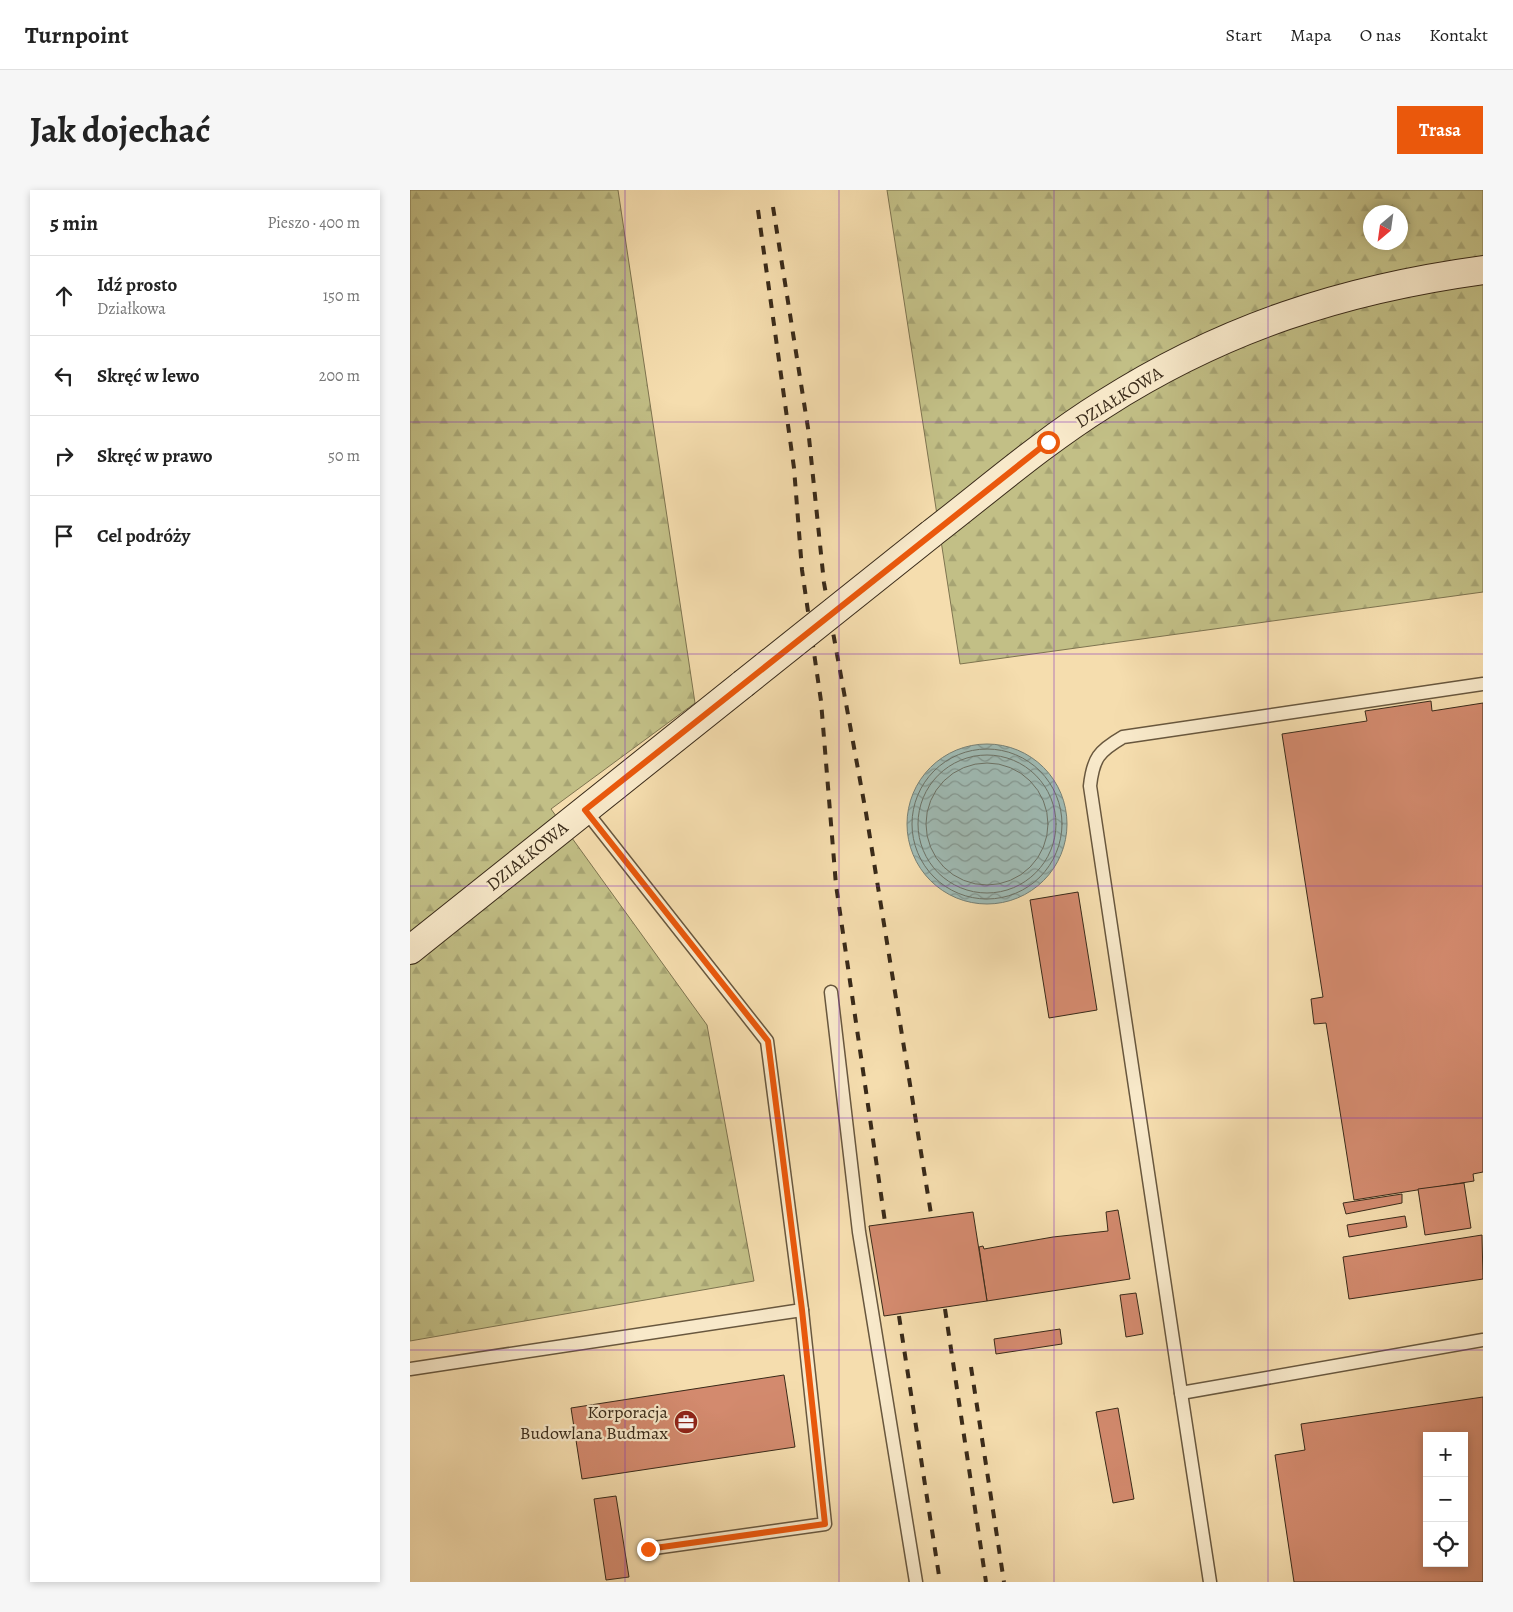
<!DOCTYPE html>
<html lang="pl">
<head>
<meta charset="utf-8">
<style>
  body { margin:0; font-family:Alegreya,serif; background:#f6f6f6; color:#222 }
  .controls { position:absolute; right:15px; bottom:15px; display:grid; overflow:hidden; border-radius:0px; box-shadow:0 2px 8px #0003 }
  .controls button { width:45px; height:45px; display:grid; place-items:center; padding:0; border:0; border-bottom:1px solid #e0e0e0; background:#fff; color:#222; font:25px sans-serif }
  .compass { position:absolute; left:953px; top:15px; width:45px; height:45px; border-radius:50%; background:#fff; box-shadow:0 2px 8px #0003; rotate:209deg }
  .stop { position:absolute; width:15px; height:15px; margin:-11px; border:4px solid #ea580c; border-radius:50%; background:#fff }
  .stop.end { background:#ea580c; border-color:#fff; box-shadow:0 1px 5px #0008 }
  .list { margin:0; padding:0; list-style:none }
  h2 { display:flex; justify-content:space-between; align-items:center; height:65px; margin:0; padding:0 20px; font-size:21px }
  h2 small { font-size:16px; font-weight:400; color:#767676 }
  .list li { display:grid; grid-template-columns:32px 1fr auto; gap:15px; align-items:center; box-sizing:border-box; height:80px; padding:0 20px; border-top:1px solid #e0e0e0 }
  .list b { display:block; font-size:19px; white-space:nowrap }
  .list p { margin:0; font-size:16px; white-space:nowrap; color:#767676 }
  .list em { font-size:16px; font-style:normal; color:#767676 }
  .icon { flex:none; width:28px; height:28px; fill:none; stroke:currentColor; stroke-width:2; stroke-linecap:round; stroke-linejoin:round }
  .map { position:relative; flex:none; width:1073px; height:1392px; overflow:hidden; border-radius:0px }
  header { display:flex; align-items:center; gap:30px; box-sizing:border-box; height:70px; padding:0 25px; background:#fff; border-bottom:1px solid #e0e0e0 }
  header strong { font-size:24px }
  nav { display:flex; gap:28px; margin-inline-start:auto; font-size:18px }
  .intro { display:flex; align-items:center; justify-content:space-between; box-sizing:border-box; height:120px; padding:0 30px }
  h1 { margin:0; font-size:35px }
  .button { padding:12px 22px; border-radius:0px; background:#ea580c; color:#fff; font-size:18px; font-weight:700 }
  main { display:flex; gap:30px; padding:0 30px }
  aside { flex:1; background:#fff; border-radius:0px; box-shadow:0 2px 8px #0003 }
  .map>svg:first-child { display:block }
  .forest { fill:url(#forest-firs); stroke:#7e7450; fill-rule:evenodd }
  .water { fill:url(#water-waves); stroke:#768075 }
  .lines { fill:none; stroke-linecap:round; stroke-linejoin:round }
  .shore { stroke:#6c7266; stroke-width:1 }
  .building { fill:#d38a6e; stroke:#392a19; fill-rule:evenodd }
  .lane-casing { stroke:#68573e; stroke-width:15 }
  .secondary-casing { stroke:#392a19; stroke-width:30 }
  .lane { stroke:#f8e9ca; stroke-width:12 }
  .secondary { stroke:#f8e9ca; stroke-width:28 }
  .rail { stroke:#392a19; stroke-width:4; stroke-dasharray:9 9; stroke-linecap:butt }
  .secondary-bridge-casing { stroke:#392a19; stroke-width:30; stroke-linecap:butt }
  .secondary-bridge { stroke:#f8e9ca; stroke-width:28 }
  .route { stroke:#ea580c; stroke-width:6 }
  .grid { fill:none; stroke:#7b2cbf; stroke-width:1; stroke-opacity:0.55 }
  .labels { text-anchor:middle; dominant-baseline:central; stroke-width:4.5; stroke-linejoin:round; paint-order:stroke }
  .street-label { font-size:18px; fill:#392a19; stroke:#f8e9ca }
  .poi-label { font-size:18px; fill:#392a19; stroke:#f8e9ca; text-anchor:end }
</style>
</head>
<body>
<header>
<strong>Turnpoint</strong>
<nav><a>Start</a><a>Mapa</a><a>O nas</a><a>Kontakt</a></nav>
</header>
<div class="intro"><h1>Jak dojechać</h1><a class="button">Trasa</a></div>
<main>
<aside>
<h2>5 min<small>Pieszo · 400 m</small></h2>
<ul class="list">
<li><svg class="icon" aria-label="ahead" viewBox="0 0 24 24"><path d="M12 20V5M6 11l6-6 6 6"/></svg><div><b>Idź prosto</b><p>Działkowa</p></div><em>150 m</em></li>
<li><svg class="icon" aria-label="left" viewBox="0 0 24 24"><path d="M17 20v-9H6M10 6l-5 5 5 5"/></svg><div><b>Skręć w lewo</b></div><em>200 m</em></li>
<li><svg class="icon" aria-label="right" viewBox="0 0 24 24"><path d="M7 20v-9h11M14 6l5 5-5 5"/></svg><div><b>Skręć w prawo</b></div><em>50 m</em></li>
<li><svg class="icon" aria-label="arrive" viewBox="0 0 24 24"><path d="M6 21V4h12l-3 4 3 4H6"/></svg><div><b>Cel podróży</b></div></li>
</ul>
</aside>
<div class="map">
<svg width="1073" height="1392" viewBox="0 0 1073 1392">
  <defs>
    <pattern id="forest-firs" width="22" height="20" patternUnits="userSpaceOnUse" patternTransform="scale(1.25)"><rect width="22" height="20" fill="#c2bf86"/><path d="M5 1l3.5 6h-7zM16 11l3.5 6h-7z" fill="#a7a473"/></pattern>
    <pattern id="water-waves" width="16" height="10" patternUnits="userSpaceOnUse" patternTransform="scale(1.25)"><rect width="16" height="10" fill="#9fbab3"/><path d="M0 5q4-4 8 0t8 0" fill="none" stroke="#839791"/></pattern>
  </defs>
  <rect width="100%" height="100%" fill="#f5ddae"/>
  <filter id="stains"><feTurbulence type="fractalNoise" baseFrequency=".004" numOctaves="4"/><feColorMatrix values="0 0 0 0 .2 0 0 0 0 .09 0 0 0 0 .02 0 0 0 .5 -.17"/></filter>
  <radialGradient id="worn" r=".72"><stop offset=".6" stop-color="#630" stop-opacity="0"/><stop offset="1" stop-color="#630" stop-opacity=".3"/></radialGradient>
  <!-- forest -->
  <g class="forest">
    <polygon points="0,0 208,0 285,513 141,619 297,835 344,1091 0,1151"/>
    <path d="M 477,0 L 1073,0 L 1073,402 L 550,474 ZM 961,22 L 991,22 L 991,52 L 961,52 Z"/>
  </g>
  <!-- water -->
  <circle class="water" cx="577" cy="634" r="80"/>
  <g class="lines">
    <!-- shore -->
    <g class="shore">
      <circle cx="577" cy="634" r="75"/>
      <circle cx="577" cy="634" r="69"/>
      <circle cx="577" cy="634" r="61"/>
    </g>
  </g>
  <!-- building -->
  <g class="building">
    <polygon points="1021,511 1022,521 1073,513 1073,982 1063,984 1064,991 944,1010 916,833 904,834 901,809 913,807 872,544 957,531 955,521"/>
    <polygon points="668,702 687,820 639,828 620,710"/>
    <polygon points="1054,993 1061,1038 1015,1045 1008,999"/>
    <polygon points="992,1004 992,1013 936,1024 933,1013"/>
    <polygon points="708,1020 720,1089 577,1111 569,1057 573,1056 574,1059 643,1047 698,1041 696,1022"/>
    <polygon points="563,1022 577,1111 474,1126 459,1036"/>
    <polygon points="995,1026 997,1037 939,1047 937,1035"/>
    <polygon points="1072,1045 1073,1089 939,1109 933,1067"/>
    <polygon points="726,1103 733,1144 716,1147 710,1105"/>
    <polygon points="650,1139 652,1154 586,1164 584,1149"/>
    <polygon points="374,1185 385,1257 172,1289 161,1218"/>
    <path d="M 1073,1207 L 1073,1392 L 884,1392 L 865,1265 L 895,1260 L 891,1234 ZM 1017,1246 L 1054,1246 L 1054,1373 L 1017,1373 Z"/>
    <polygon points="708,1218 724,1309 703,1313 686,1222"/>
    <polygon points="206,1306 219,1387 196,1390 184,1309"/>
  </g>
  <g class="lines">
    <!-- lane casing -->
    <g class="lane-casing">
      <g id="lane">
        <polyline points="421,802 449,1042 506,1392"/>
        <polyline points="0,1179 392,1120 357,851 175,620"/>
        <path d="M 771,1203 L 680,596 C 683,568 689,561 713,547 L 1073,494"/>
        <polyline points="237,1359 415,1334 392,1120"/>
        <polyline points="800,1392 771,1203 1073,1150"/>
      </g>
    </g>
    <!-- secondary casing -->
    <g class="secondary-casing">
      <g id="secondary">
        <path d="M 521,344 C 578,300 633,252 694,214 C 813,138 934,99 1073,80"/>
        <polyline points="0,760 333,494"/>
      </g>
    </g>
    <!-- lane -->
    <use href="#lane" class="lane"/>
    <!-- secondary -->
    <use href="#secondary" class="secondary"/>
    <!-- rail -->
    <g class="rail">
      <polyline points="363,17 398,238 414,393 456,623 521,1024"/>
      <polyline points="348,20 384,278 392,380 411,511 426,695 475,1032"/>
      <polyline points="535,1119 576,1392"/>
      <polyline points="489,1126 530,1392"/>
      <polyline points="561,1177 594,1392"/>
    </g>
    <!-- secondary-bridge casing -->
    <g class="secondary-bridge-casing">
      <polyline id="secondary-bridge" points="333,494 521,344"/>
    </g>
    <!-- secondary-bridge -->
    <use href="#secondary-bridge" class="secondary-bridge"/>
  </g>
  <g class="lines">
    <!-- route -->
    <polyline class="route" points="238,1359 415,1334 392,1120 358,851 175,620 638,252"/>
  </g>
  <!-- grid -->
  <path class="grid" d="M 215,0 L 215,1392M 429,0 L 429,1392M 644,0 L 644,1392M 858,0 L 858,1392M 0,232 L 1073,232M 0,464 L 1073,464M 0,696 L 1073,696M 0,928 L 1073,928M 0,1160 L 1073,1160"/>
  <!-- icons -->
  <defs>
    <g id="office-disc" transform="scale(1.25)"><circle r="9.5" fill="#8f2418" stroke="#f8e9ca"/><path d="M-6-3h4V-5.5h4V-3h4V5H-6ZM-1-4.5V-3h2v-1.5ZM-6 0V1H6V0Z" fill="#fff"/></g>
  </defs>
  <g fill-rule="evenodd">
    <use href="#office-disc" x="276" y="1232"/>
  </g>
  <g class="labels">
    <!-- street labels -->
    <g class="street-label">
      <text transform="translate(709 207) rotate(-32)">DZIAŁKOWA</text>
      <text transform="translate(117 666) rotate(-39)">DZIAŁKOWA</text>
    </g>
    <!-- poi labels -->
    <g class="poi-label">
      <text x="258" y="1222">Korporacja<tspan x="258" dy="21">Budowlana Budmax</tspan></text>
    </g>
  </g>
  <rect width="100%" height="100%" filter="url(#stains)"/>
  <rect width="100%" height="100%" fill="url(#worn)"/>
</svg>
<div class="controls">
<button>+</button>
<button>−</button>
<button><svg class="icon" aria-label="locate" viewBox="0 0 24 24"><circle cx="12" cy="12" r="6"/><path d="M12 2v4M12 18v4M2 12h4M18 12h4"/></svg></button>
</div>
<svg class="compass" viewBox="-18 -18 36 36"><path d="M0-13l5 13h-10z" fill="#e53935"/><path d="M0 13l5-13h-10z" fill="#767676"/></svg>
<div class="stop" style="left:638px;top:252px"></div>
<div class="stop end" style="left:238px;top:1359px"></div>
</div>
</main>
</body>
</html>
